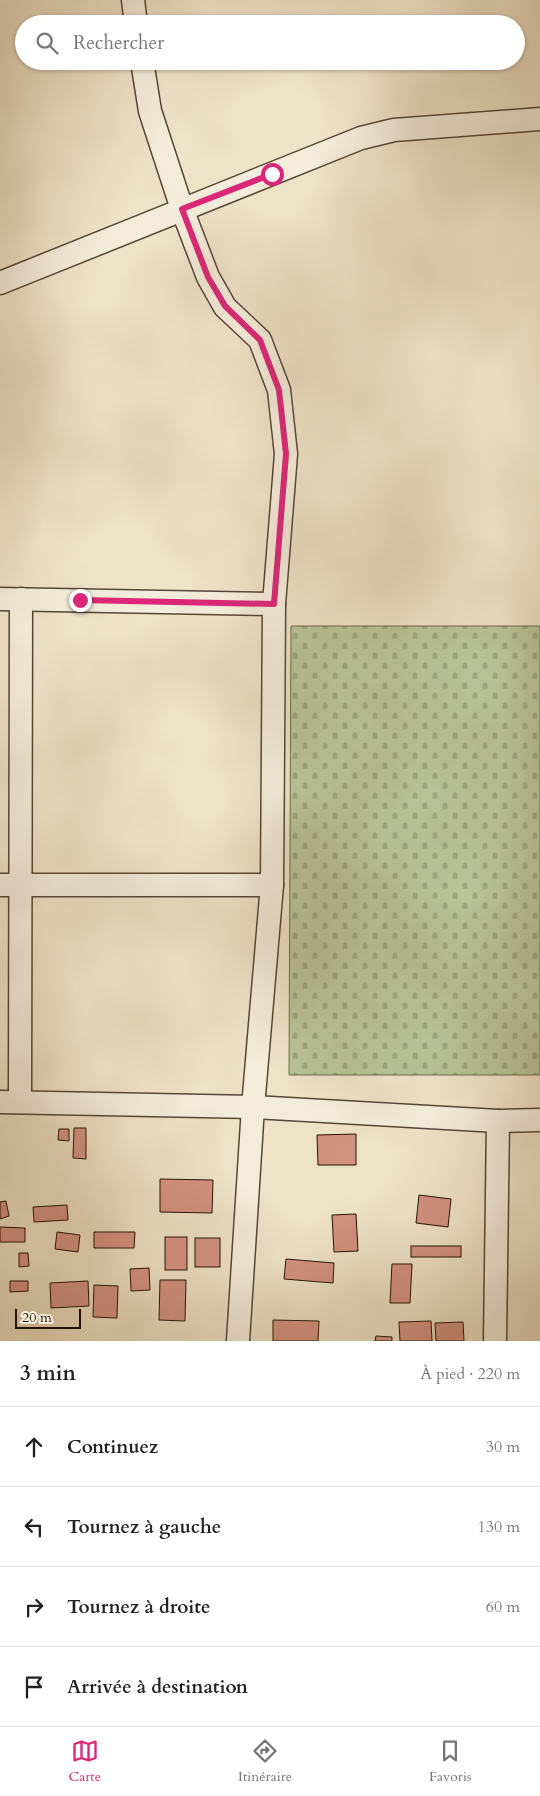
<!DOCTYPE html>
<html lang="fr">
<head>
<meta charset="utf-8">
<style>
  body { margin:0; font-family:Cardo,serif; background:#f6f6f6; color:#222 }
  .scale { position:absolute; left:15px; bottom:12px; width:66px; box-sizing:border-box; padding-left:5px; border:2px solid #241204; border-top:0; font-size:14px; line-height:18px; white-space:nowrap; color:#241204; -webkit-text-stroke:4px #f4ecdb; paint-order:stroke }
  .stop { position:absolute; width:15px; height:15px; margin:-11px; border:4px solid #db2777; border-radius:50%; background:#fff }
  .stop.end { background:#db2777; border-color:#fff; box-shadow:0 1px 5px #0008 }
  .list { margin:0; padding:0; list-style:none }
  h2 { display:flex; justify-content:space-between; align-items:center; height:65px; margin:0; padding:0 20px; font-size:21px }
  h2 small { font-size:16px; font-weight:400; color:#767676 }
  .list li { display:grid; grid-template-columns:32px 1fr auto; gap:15px; align-items:center; box-sizing:border-box; height:80px; padding:0 20px; border-top:1px solid #e0e0e0 }
  .list b { display:block; font-size:19px; white-space:nowrap }
  .list em { font-size:16px; font-style:normal; color:#767676 }
  .icon { flex:none; width:28px; height:28px; fill:none; stroke:currentColor; stroke-width:2; stroke-linecap:round; stroke-linejoin:round }
  .map { position:relative; flex:none; width:540px; height:1341px; overflow:hidden }
  .search { position:absolute; background:#fff; box-shadow:0 1px 4px #0004; left:15px; right:15px; top:15px; height:55px; display:flex; align-items:center; gap:12px; box-sizing:border-box; padding:0 18px; border-radius:28px; color:#767676; font-size:19px }
  .sheet { height:385px; background:#fff }
  nav { display:flex; justify-content:space-around; align-items:center; box-sizing:border-box; height:70px; border-top:1px solid #e0e0e0; background:#fff; font-size:14px; color:#767676 }
  nav a { display:grid; justify-items:center; gap:2px }
  nav .on { color:#db2777 }
  .map>svg:first-child { display:block }
  .cemetery { fill:url(#cemetery-stones); stroke:#6e6a4e }
  .building { fill:#d39180; stroke:#241204 }
  .lines { fill:none; stroke-linecap:round; stroke-linejoin:round }
  .minor-casing { stroke:#564635; stroke-width:25 }
  .minor { stroke:#f4ecdb; stroke-width:22 }
  .route { stroke:#db2777; stroke-width:6 }
</style>
</head>
<body>
<div class="map">
<svg width="540" height="1341" viewBox="0 0 540 1341">
  <defs>
    <pattern id="cemetery-stones" width="16" height="16" patternUnits="userSpaceOnUse" patternTransform="scale(1.25)"><rect width="16" height="16" fill="#b8c397"/><path d="M2 7V4a2 2 0 0 1 4 0v3zM10 15v-3a2 2 0 0 1 4 0v3z" fill="#9ea680"/></pattern>
  </defs>
  <rect width="100%" height="100%" fill="#eee2c7"/>
  <filter id="stains"><feTurbulence type="fractalNoise" baseFrequency=".004" numOctaves="4"/><feColorMatrix values="0 0 0 0 .2 0 0 0 0 .09 0 0 0 0 .02 0 0 0 .5 -.17"/></filter>
  <radialGradient id="worn" r=".72"><stop offset=".6" stop-color="#630" stop-opacity="0"/><stop offset="1" stop-color="#630" stop-opacity=".3"/></radialGradient>
  <!-- cemetery -->
  <polygon class="cemetery" points="291,626 540,626 540,1075 289,1075"/>
  <!-- building -->
  <g class="building">
    <polygon points="74,1128 86,1128 86,1159 73,1158"/>
    <polygon points="59,1129 69,1129 69,1141 58,1140"/>
    <polygon points="356,1134 356,1165 318,1165 317,1135"/>
    <polygon points="160,1179 213,1180 212,1213 160,1212"/>
    <polygon points="419,1195 451,1199 448,1227 416,1223"/>
    <polygon points="6,1201 9,1216 0,1219 0,1202"/>
    <polygon points="67,1205 68,1220 34,1222 33,1207"/>
    <polygon points="356,1214 358,1251 334,1252 332,1215"/>
    <polygon points="0,1227 25,1228 25,1242 0,1242"/>
    <polygon points="57,1232 80,1235 78,1252 55,1249"/>
    <polygon points="94,1232 135,1232 134,1248 94,1248"/>
    <rect x="165" y="1237" width="22" height="33"/>
    <rect x="195" y="1238" width="25" height="29"/>
    <rect x="411" y="1246" width="50" height="11"/>
    <polygon points="19,1253 28,1253 29,1266 19,1267"/>
    <polygon points="286,1259 334,1263 333,1283 284,1279"/>
    <polygon points="392,1264 412,1264 410,1303 390,1303"/>
    <polygon points="149,1268 150,1290 131,1291 130,1269"/>
    <polygon points="160,1280 186,1280 185,1321 159,1320"/>
    <polygon points="10,1281 28,1281 28,1291 10,1292"/>
    <polygon points="88,1281 89,1306 51,1308 50,1283"/>
    <polygon points="94,1285 118,1286 117,1318 93,1317"/>
    <polygon points="273,1320 319,1321 318,1341 273,1341"/>
    <polygon points="431,1321 432,1341 400,1341 399,1322"/>
    <polygon points="463,1322 464,1341 436,1341 435,1323"/>
    <polygon points="376,1336 392,1337 392,1341 375,1341"/>
  </g>
  <g class="lines">
    <!-- minor casing -->
    <g class="minor-casing">
      <g id="minor">
        <polyline points="133,0 136,24"/>
        <polyline points="142,61 150,111 182,209 208,277 225,307 260,340 279,390 286,454 274,604 272,885 253,1107 238,1341"/>
        <polyline points="0,283 361,138 394,130 540,119"/>
        <polyline points="0,599 274,604"/>
        <polyline points="0,885 272,885"/>
        <polyline points="0,1102 253,1107 498,1121 540,1120"/>
        <polyline points="20,1102 21,599"/>
        <polyline points="495,1341 498,1121"/>
      </g>
    </g>
    <!-- minor -->
    <use href="#minor" class="minor"/>
  </g>
  <g class="lines">
    <!-- route -->
    <polyline class="route" points="80,600 274,604 286,454 279,390 260,340 225,306 208,277 182,209 272,174"/>
  </g>
  <rect width="100%" height="100%" filter="url(#stains)"/>
  <rect width="100%" height="100%" fill="url(#worn)"/>
</svg>
<div class="scale">20 m</div>
<div class="stop" style="left:272px;top:174px"></div>
<div class="stop end" style="left:80px;top:600px"></div>
<div class="search"><svg class="icon" aria-label="search" viewBox="0 0 24 24"><circle cx="10" cy="10" r="6"/><path d="M15 15l6 6"/></svg>Rechercher</div>
</div>
<section class="sheet">
<h2>3 min<small>À pied · 220 m</small></h2>
<ul class="list">
<li><svg class="icon" aria-label="ahead" viewBox="0 0 24 24"><path d="M12 20V5M6 11l6-6 6 6"/></svg><div><b>Continuez</b></div><em>30 m</em></li>
<li><svg class="icon" aria-label="left" viewBox="0 0 24 24"><path d="M17 20v-9H6M10 6l-5 5 5 5"/></svg><div><b>Tournez à gauche</b></div><em>130 m</em></li>
<li><svg class="icon" aria-label="right" viewBox="0 0 24 24"><path d="M7 20v-9h11M14 6l5 5-5 5"/></svg><div><b>Tournez à droite</b></div><em>60 m</em></li>
<li><svg class="icon" aria-label="arrive" viewBox="0 0 24 24"><path d="M6 21V4h12l-3 4 3 4H6"/></svg><div><b>Arrivée à destination</b></div></li>
</ul>
</section>
<nav>
<a class="on"><svg class="icon" aria-label="map" viewBox="0 0 24 24"><path d="M3 6l6-2 6 2 6-2v14l-6 2-6-2-6 2zM9 4v14M15 6v14"/></svg>Carte</a>
<a><svg class="icon" aria-label="directions" viewBox="0 0 24 24"><path d="M12 3l9 9-9 9-9-9zM9 14v-3h6M13 9l2 2-2 2"/></svg>Itinéraire</a>
<a><svg class="icon" aria-label="saved" viewBox="0 0 24 24"><path d="M7 4h10v16l-5-4-5 4z"/></svg>Favoris</a>
</nav>
</body>
</html>
